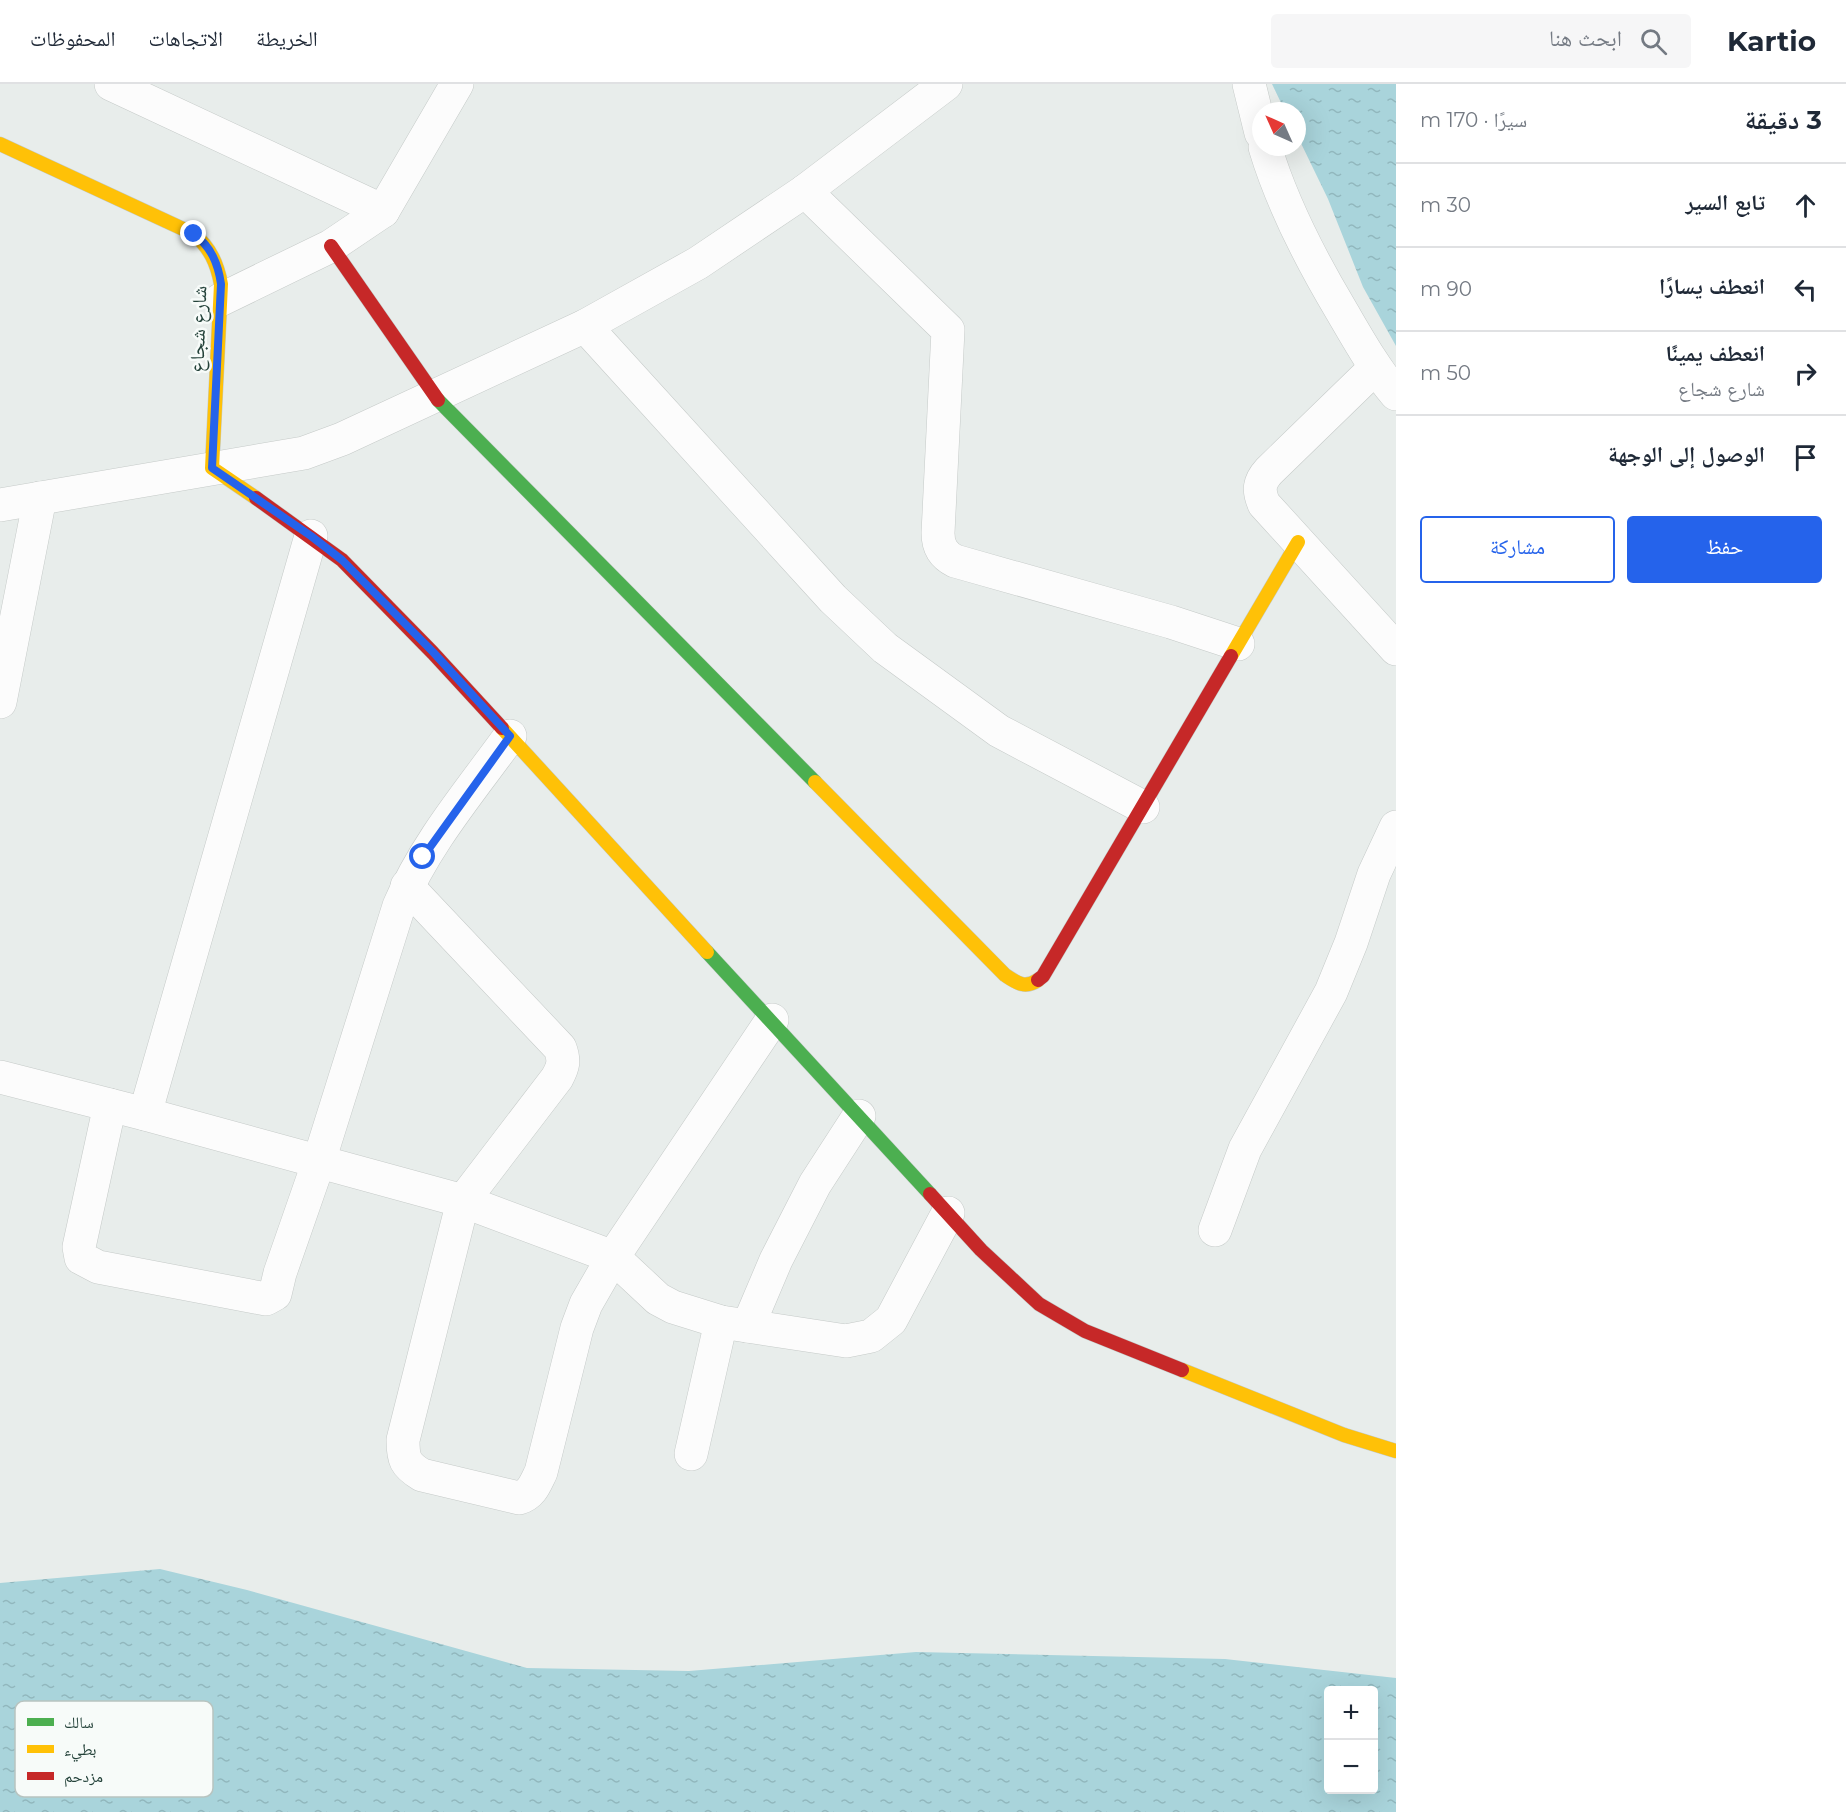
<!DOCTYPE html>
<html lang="ar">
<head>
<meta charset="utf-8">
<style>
  body { margin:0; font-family:Montserrat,"Noto Naskh Arabic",sans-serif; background:#f6f6f7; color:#1f2937; direction:rtl }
  .controls { position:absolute; right:18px; bottom:18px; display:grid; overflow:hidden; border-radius:6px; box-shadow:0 6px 24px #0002 }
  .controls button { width:54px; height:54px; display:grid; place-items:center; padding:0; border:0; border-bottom:2px solid #e0e1e3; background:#fff; color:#1f2937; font:30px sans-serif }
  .compass { position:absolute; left:1252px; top:18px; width:54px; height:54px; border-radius:50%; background:#fff; box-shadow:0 6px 24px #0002; rotate:315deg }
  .stop { position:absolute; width:18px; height:18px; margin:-14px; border:4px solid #2563eb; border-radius:50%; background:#fff }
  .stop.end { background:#2563eb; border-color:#fff; box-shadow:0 2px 6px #0008 }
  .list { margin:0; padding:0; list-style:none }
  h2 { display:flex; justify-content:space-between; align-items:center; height:78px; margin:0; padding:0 24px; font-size:26px }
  h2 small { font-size:20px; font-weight:400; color:#747a83 }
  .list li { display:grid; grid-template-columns:39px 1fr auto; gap:18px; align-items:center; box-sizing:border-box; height:84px; padding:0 24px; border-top:2px solid #e0e1e3 }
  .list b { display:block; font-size:22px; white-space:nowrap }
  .list p { margin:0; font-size:20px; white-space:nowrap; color:#747a83 }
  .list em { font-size:20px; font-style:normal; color:#747a83 }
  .actions { display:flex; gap:12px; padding:18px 24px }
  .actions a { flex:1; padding:14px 0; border:2px solid #2563eb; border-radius:6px; text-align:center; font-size:21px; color:#2563eb }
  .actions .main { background:#2563eb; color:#fff }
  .icon { flex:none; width:33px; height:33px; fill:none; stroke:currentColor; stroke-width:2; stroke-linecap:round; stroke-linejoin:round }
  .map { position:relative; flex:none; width:1396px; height:1728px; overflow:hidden; direction:ltr }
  header { display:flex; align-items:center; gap:36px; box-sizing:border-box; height:84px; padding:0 30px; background:#fff; border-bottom:2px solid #e0e1e3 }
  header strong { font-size:28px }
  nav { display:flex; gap:33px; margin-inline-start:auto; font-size:21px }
  .search { width:420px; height:54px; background:#f6f6f7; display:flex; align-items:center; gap:15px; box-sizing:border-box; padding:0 21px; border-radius:6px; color:#747a83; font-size:22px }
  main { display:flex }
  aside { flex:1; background:#fff }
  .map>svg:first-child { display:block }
  .water { fill:url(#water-ripples); fill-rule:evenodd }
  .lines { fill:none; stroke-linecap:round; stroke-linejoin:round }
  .street-casing { stroke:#c5cac8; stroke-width:34 }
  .fast-casing { stroke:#c3cbc8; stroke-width:15 }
  .slow-casing { stroke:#c3cbc8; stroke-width:15 }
  .jam-casing { stroke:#c3cbc8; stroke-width:15 }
  .street { stroke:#fcfcfc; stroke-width:33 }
  .fast { stroke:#4caf50; stroke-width:14 }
  .slow { stroke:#ffc107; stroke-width:14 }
  .jam { stroke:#c62828; stroke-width:14 }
  .route { stroke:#2563eb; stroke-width:8 }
  .labels { text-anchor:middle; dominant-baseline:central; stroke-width:5; stroke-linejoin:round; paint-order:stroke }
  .street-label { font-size:20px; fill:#24423a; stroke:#f7fbf9 }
  .key { fill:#f7fbf9; stroke:#b8c4c0; stroke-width:1.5 }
  .key-label { font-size:16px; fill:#24423a }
</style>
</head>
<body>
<header>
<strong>Kartio</strong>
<div class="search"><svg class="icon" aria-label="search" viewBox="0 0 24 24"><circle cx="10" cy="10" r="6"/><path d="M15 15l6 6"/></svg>ابحث هنا</div>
<nav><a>الخريطة</a><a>الاتجاهات</a><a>المحفوظات</a></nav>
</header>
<main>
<aside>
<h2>3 دقيقة<small>سيرًا · 170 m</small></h2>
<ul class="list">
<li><svg class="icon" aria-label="ahead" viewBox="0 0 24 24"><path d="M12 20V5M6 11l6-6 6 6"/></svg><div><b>تابع السير</b></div><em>30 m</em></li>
<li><svg class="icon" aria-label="left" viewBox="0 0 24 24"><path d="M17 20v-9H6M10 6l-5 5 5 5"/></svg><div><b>انعطف يسارًا</b></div><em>90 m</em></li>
<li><svg class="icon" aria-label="right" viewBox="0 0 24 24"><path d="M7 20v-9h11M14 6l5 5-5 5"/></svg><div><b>انعطف يمينًا</b><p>شارع شجاع</p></div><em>50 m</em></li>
<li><svg class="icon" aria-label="arrive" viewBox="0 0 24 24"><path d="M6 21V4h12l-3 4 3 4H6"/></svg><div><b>الوصول إلى الوجهة</b></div></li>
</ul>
<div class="actions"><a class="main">حفظ</a><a>مشاركة</a></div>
</aside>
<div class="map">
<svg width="1396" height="1728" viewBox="0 0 1396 1728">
  <defs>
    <pattern id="water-ripples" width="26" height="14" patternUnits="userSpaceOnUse" patternTransform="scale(1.5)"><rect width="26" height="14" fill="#a9d4db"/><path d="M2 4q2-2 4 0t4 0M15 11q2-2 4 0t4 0" fill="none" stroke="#91b7bd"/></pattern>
  </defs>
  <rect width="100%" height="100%" fill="#e8edeb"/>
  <!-- water -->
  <g class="water">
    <polygon points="1272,0 1396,0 1396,262 1363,203 1328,115 1297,51 1297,27 1285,27"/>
    <path d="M 160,1485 L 247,1506 L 527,1584 L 689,1587 L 916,1568 L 1225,1575 L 1396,1594 L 1396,1728 L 0,1728 L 0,1499 ZM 1328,1606 L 1374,1606 L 1374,1706 L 1328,1706 Z"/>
  </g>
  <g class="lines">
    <!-- street casing -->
    <g class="street-casing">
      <g id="street">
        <polyline points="111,0 383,127"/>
        <polyline points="1249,0 1261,49"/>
        <path d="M 1265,63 C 1282,120 1310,174 1341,226 C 1358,255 1374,284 1396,310"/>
        <path d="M 805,107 L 948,246 L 938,449 C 938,462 943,471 955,477 L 1171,538 L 1238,560"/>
        <polyline points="220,216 331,162 383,127 457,0"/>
        <polyline points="585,242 833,515 885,564 999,647 1143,723"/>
        <path d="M 1375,284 L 1269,387 C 1259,398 1258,406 1264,420 L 1396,565"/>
        <polyline points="0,421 304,369 342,355 585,242 698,179 805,107 946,0"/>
        <polyline points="0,618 40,414"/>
        <path d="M 407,802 L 560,964 C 565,977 563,983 557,994 L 463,1117 L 403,1356 C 403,1375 405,1381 422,1391 L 519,1414 C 532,1410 535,1400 541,1388 L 577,1244 L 586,1220 L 613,1173 L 658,1215 L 673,1223 L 721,1238 L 846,1257 L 871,1252 L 891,1236 L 948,1129"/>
        <polyline points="0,993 145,1030 463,1117 613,1173 772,936"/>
        <path d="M 110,1021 L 79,1163 L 81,1174 L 98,1183 L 266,1215 L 275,1210 L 280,1189 L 319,1077 L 399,822 C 425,760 471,706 510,652"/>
        <polyline points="145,1030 311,452"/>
        <polyline points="1215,1146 1245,1065 1331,908 1351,859 1374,790 1396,743"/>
        <polyline points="748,1242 776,1176 815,1100 859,1032"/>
        <polyline points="691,1370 721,1238"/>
      </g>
    </g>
    <!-- fast casing -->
    <g class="fast-casing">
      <g id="fast">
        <polyline points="438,316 815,698"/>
        <polyline points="707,868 930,1110"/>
      </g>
    </g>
    <!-- slow casing -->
    <g class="slow-casing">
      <g id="slow">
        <path d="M 0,60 L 194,150 C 210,164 217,179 221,200 L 212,384 L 256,414"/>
        <polyline points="1231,572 1298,458"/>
        <polyline points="502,644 707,868"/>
        <path d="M 815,698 L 1005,891 C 1017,899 1025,905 1038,896"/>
        <polyline points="1182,1286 1344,1351 1396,1367"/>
      </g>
    </g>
    <!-- jam casing -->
    <g class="jam-casing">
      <g id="jam">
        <polyline points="331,162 438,316"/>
        <polyline points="256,414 342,476 433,569 502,644"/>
        <polyline points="1038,896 1043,892 1231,572"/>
        <polyline points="930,1110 981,1166 1039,1220 1085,1247 1182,1286"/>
      </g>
    </g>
    <!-- street -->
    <use href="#street" class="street"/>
    <!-- fast -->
    <use href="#fast" class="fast"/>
    <!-- slow -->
    <use href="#slow" class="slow"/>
    <!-- jam -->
    <use href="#jam" class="jam"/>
  </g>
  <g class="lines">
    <!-- route -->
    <path class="route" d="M 194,150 C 211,163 218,179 221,200 L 212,384 L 311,452 L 342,476 L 433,568 L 510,652 L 423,773"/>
  </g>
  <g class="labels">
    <!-- street labels -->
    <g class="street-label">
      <text transform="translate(198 245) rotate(-88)">شارع شجاع</text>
    </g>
  </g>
  <!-- legend -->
  <rect x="15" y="1617" width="198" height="96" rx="9" class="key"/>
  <rect x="27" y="1634" width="27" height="8" fill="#4caf50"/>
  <rect x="27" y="1661" width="27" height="8" fill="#ffc107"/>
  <rect x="27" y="1688" width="27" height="8" fill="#c62828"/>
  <g class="key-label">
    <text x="64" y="1644">سالك</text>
    <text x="64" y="1671">بطيء</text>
    <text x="64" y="1698">مزدحم</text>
  </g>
</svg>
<div class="controls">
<button>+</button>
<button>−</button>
</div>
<svg class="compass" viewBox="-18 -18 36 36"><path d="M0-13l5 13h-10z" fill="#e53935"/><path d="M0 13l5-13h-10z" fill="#747a83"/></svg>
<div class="stop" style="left:423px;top:773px"></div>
<div class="stop end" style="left:194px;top:150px"></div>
</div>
</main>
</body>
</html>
